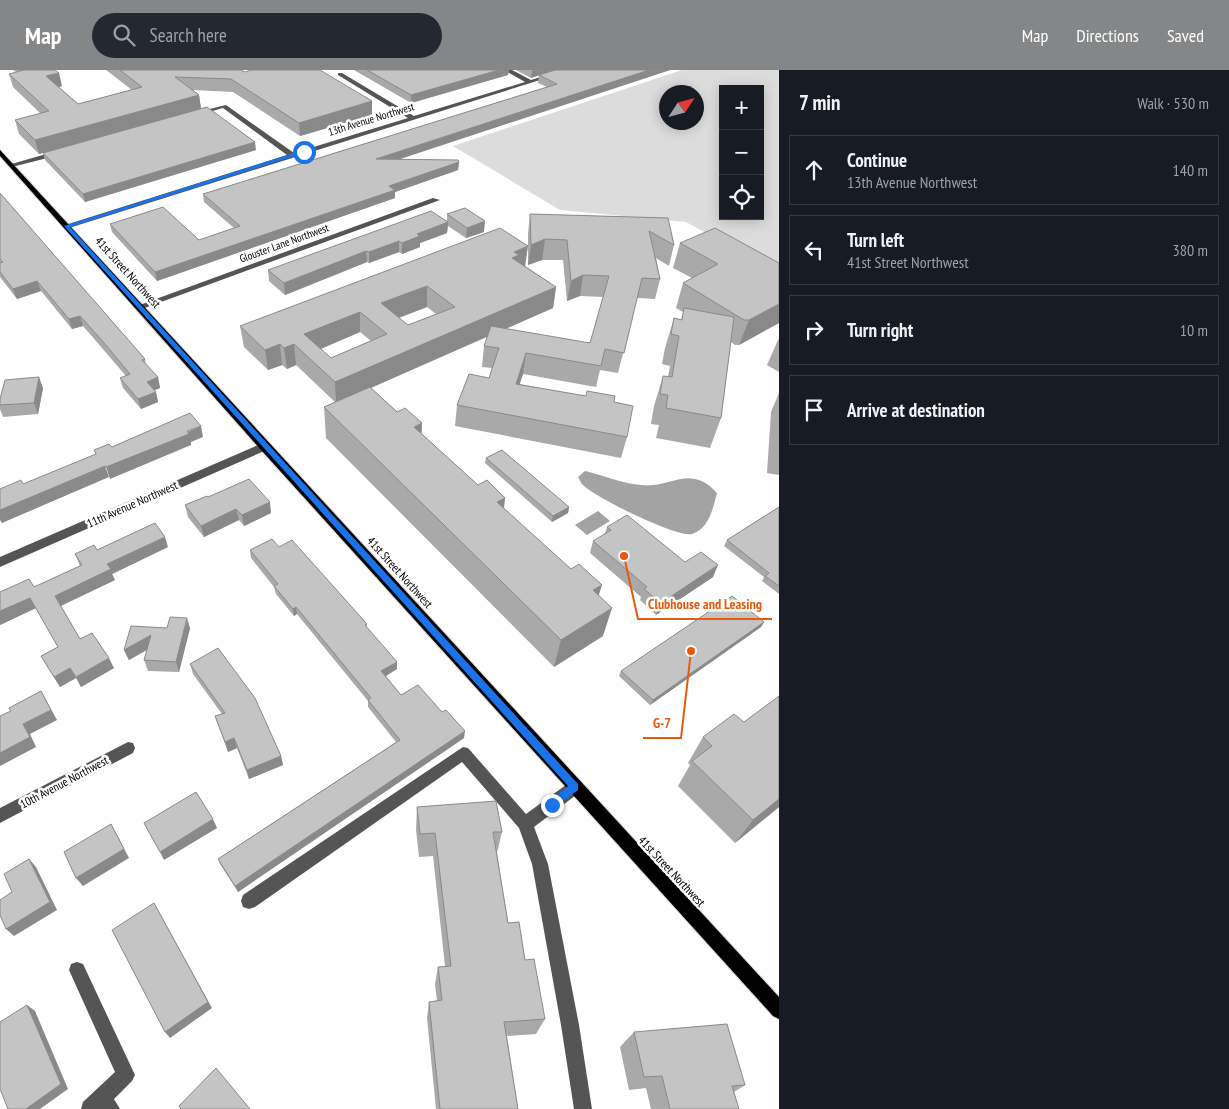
<!DOCTYPE html>
<html lang="en">
<head>
<meta charset="utf-8">
<style>
  body { margin:0; font-family:"PT Sans Narrow",sans-serif; background:#242831; color:#f1f3f6 }
  .controls { position:absolute; right:15px; top:15px; display:grid; overflow:hidden; border-radius:0px; box-shadow:0 2px 12px #0003 }
  .controls button { width:45px; height:45px; display:grid; place-items:center; padding:0; border:0; border-bottom:1px solid #363941; background:#171b24; color:#f1f3f6; font:25px sans-serif }
  .compass { position:absolute; left:659px; top:15px; width:45px; height:45px; border-radius:50%; background:#171b24; box-shadow:0 2px 12px #0003; rotate:54deg }
  .stop { position:absolute; width:15px; height:15px; margin:-11px; border:4px solid #1a73e8; border-radius:50%; background:#fff }
  .stop.end { background:#1a73e8; border-color:#fff; box-shadow:0 1px 5px #0008 }
  .list { margin:0; padding:0; list-style:none }
  h2 { display:flex; justify-content:space-between; align-items:center; height:65px; margin:0; padding:0 20px; font-size:21px }
  h2 small { font-size:16px; font-weight:400; color:#9ea1a6 }
  .list li { display:grid; grid-template-columns:32px 1fr auto; gap:15px; align-items:center; box-sizing:border-box; height:70px; margin:0 10px 10px; padding:0 10px; border:1px solid #363941; border-radius:0px }
  .list b { display:block; font-size:19px; white-space:nowrap }
  .list p { margin:0; font-size:16px; white-space:nowrap; color:#9ea1a6 }
  .list em { font-size:16px; font-style:normal; color:#9ea1a6 }
  .icon { flex:none; width:28px; height:28px; fill:none; stroke:currentColor; stroke-width:2; stroke-linecap:round; stroke-linejoin:round }
  .map { position:relative; flex:none; width:779px; height:1039px; overflow:hidden }
  header { display:flex; align-items:center; gap:30px; box-sizing:border-box; height:70px; padding:0 25px; background:#858687; color:#fff }
  header strong { font-size:24px }
  nav { display:flex; gap:28px; margin-inline-start:auto; font-size:18px }
  .search { width:350px; height:45px; background:#242831; display:flex; align-items:center; gap:12px; box-sizing:border-box; padding:0 18px; border-radius:28px; color:#9ea1a6; font-size:19px }
  main { display:flex }
  aside { flex:1; background:#171b24 }
  .map>svg:first-child { display:block }
  .green { fill:#dcdcdc; fill-rule:evenodd }
  .water { fill:#a3a3a3 }
  .lines { fill:none; stroke-linecap:round; stroke-linejoin:round }
  .major-casing { stroke:#dbdbdb; stroke-width:2 }
  .minor { fill:#555; fill-rule:evenodd }
  .major { fill:#000; fill-rule:evenodd }
  .wall { fill:#a9a9a9; fill-rule:evenodd }
  .shaded-wall { fill:#898989 }
  .building { fill:#c4c4c4; stroke:#898989; fill-rule:evenodd }
  .route { fill:#1a73e8 }
  .labels { text-anchor:middle; dominant-baseline:central; stroke-width:5; stroke-linejoin:round; paint-order:stroke }
  .far-street-label { font-size:11px; fill:#000; stroke:#fff }
  .street-label { font-size:12px; fill:#000; stroke:#fff }
  .leader { fill:none; stroke:#e8590c; stroke-width:2 }
  .callout-dot { fill:#e8590c; stroke:#fff; stroke-width:2 }
  .callout-label { font-size:14px; text-anchor:middle; font-weight:bold; fill:#e8590c; stroke:#fff; stroke-width:5; stroke-linejoin:round; paint-order:stroke }
</style>
</head>
<body>
<header>
<strong>Map</strong>
<div class="search"><svg class="icon" aria-label="search" viewBox="0 0 24 24"><circle cx="10" cy="10" r="6"/><path d="M15 15l6 6"/></svg>Search here</div>
<nav><a>Map</a><a>Directions</a><a>Saved</a></nav>
</header>
<main>
<div class="map">
<svg width="779" height="1039" viewBox="0 0 779 1039">
  <rect width="100%" height="100%" fill="#fff"/>
  <!-- green -->
  <path class="green" d="M 682,0 L 779,0 L 779,203 L 686,152 L 560,140 L 453,76 ZM 723,19 L 760,19 L 760,146 L 723,146 ZM 666,22 L 696,22 L 696,52 L 666,52 Z"/>
  <!-- water -->
  <g class="water">
    <path d="M 585,401 C 603,405 624,414 641,415 C 672,419 689,393 717,423 C 713,438 709,459 692,464 C 677,468 597,428 584,416 C 581,414 580,410 578,407 Z"/>
    <polygon points="598,441 610,451 587,465 575,455"/>
  </g>
  <g class="lines">
    <!-- major casing -->
    <g class="major-casing">
      <polygon id="major" points="0,80 779,927 779,949 773,946 262,381 0,86"/>
    </g>
    <!-- minor -->
    <g class="minor">
      <polygon points="504,0 512,0 531,10 562,0 572,0 69,158 62,156 287,85 223,38 195,46 193,45 193,43 226,35 294,83 408,48 338,5 338,3 342,3 414,46 525,12"/>
      <polygon points="60,80 63,80 63,84 12,97 8,95"/>
      <polygon points="433,128 440,130 142,239 139,240 134,237"/>
      <polygon points="265,372 270,376 269,379 0,497 0,487"/>
      <polygon points="128,672 133,673 135,678 133,683 0,753 0,738"/>
      <polygon points="463,677 468,678 526,744 570,712 575,710 580,712 582,717 580,722 534,757 548,794 579,955 592,1039 574,1039 561,955 532,794 519,758 462,692 255,837 249,839 243,837 241,831 243,825"/>
      <polygon points="77,892 83,894 135,1005 132,1011 114,1029 120,1039 81,1039 83,1032 115,1002 69,900 71,894"/>
    </g>
    <!-- major -->
    <use href="#major" class="major"/>
  </g>
  <!-- wall -->
  <g class="wall">
    <polygon points="13,0 55,0 62,16 59,17 78,34 132,20 106,0 241,0 245,2 372,45 300,66 233,22 193,20 199,25 201,39 256,80 85,132 45,90 43,83 39,84 19,64 15,50 41,44 13,17 9,4 16,2"/>
    <polygon points="354,0 509,0 508,5 411,33"/>
    <polygon points="516,0 670,0 399,89 459,92 458,100 395,122 395,128 157,211 112,162 110,154 199,170 234,158 204,132 203,124 547,17 538,13 539,5 531,8"/>
    <polygon points="0,123 145,289 146,295 158,307 160,318 154,320 156,322 158,332 141,339 123,318 120,308 126,306 83,256 72,259 41,221 17,229 0,207"/>
    <polygon points="447,144 484,162 466,168 448,156 447,163 420,173 420,177 402,184 399,182 369,193 367,192 285,225 269,211 268,200 447,151"/>
    <path d="M 530,144 L 668,148 L 674,175 L 669,196 L 656,188 L 660,209 L 655,229 L 637,228 L 618,303 L 600,300 L 596,317 L 523,304 L 519,314 L 614,332 L 627,367 L 621,388 L 455,356 L 457,335 L 489,308 L 492,298 L 482,297 L 484,276 L 488,266 L 371,318 L 478,415 L 505,428 L 504,439 L 599,525 L 603,566 L 554,597 L 326,368 L 324,337 L 335,332 L 296,295 L 287,299 L 282,295 L 268,300 L 244,277 L 240,256 L 525,196 L 556,217 L 553,238 L 505,259 L 590,273 L 603,227 L 580,226 L 567,231 L 563,190 L 542,190 L 528,195 L 528,164 ZM 427,237 L 436,244 L 408,255 L 399,248 ZM 360,262 L 371,271 L 331,288 L 321,279 Z"/>
    <polygon points="680,173 779,193 779,253 739,275 735,275 731,272 721,348 710,378 656,368 659,355 651,354 654,336 663,306 668,307 670,296 662,294 665,278 674,248 681,250 683,242 676,238 683,213 692,208 673,198"/>
    <polygon points="779,269 779,302 767,295 778,270"/>
    <polygon points="43,318 38,344 3,347 0,339 0,329"/>
    <polygon points="779,323 779,405 767,403 771,342"/>
    <polygon points="486,388 569,437 568,443 552,452 485,393"/>
    <polygon points="208,427 271,443 244,456 239,450 204,467 188,447 185,435"/>
    <polygon points="779,437 779,524 762,511 764,507 724,476 727,470"/>
    <polygon points="607,457 685,492 713,507 656,545 640,530 641,527 590,483 593,471 605,464"/>
    <polygon points="168,477 112,504 115,510 61,536 80,569 114,598 81,617 76,608 60,617 47,596 41,586 58,577 36,538 0,555 0,522 34,517 80,496 75,484 97,480"/>
    <polygon points="279,477 367,554 367,558 397,592 397,599 386,606 401,625 464,668 238,822 220,794 218,789 396,672 368,637 368,631 297,544 294,546 276,524 274,517 251,488 250,480"/>
    <polygon points="764,552 761,557 650,635 619,606 621,601"/>
    <polygon points="167,558 190,558 179,602 148,601 144,590 147,580 129,590 124,580"/>
    <polygon points="190,594 281,686 283,695 249,709 237,678 228,682 215,646 222,644 193,604"/>
    <polygon points="779,626 779,737 735,773 678,716 690,695 688,693 703,667 744,652"/>
    <polygon points="417,737 502,762 497,783 508,853 525,890 545,949 536,964 507,966 518,1039 436,1039 427,948 429,932 437,931 435,914 438,897 445,896 433,786 419,787 416,760"/>
    <polygon points="634,962 745,1015 734,1022 739,1039 651,1039 646,1018 629,1020 620,977"/>
  </g>
  <!-- shaded-wall -->
  <g class="shaded-wall">
    <polygon points="499,0 509,0 508,5 411,33 411,25"/>
    <polygon points="534,0 556,0 531,8 532,1"/>
    <polygon points="649,0 670,0 376,97 376,89"/>
    <polygon points="59,3 62,16 50,19 46,6"/>
    <polygon points="199,25 201,39 39,84 35,70"/>
    <polygon points="372,31 372,45 300,66 299,53"/>
    <polygon points="255,72 256,80 85,132 83,124"/>
    <polygon points="459,92 458,100 395,122 395,128 157,211 155,202 389,116"/>
    <polygon points="485,151 484,162 466,168 467,158"/>
    <polygon points="448,152 447,163 420,173 420,177 402,184 402,173 417,164"/>
    <polygon points="545,169 542,190 528,195 531,175"/>
    <polygon points="399,171 399,182 369,193 369,182"/>
    <polygon points="528,176 525,197 512,188 514,182"/>
    <polygon points="366,181 367,192 285,225 284,213"/>
    <polygon points="583,205 580,226 567,231 571,211"/>
    <polygon points="37,211 41,221 17,229 13,219"/>
    <polygon points="427,216 427,237 381,254 381,233"/>
    <polygon points="556,217 553,238 336,333 335,312"/>
    <polygon points="779,234 779,253 739,275 749,250"/>
    <polygon points="360,242 360,262 306,285 304,264"/>
    <polygon points="80,246 83,256 72,259 69,249"/>
    <polygon points="280,274 282,295 268,300 265,280"/>
    <polygon points="294,274 296,295 287,299 284,278"/>
    <polygon points="526,283 523,304 513,335 516,314"/>
    <polygon points="39,307 43,318 38,344 34,333"/>
    <polygon points="158,307 160,318 150,322 147,312"/>
    <polygon points="156,322 158,332 141,339 138,329"/>
    <polygon points="422,353 421,383 414,357"/>
    <polygon points="201,356 203,367 191,372 191,375 110,409 106,397"/>
    <polygon points="105,396 109,407 2,453 0,450 0,440"/>
    <polygon points="505,428 501,457 497,432"/>
    <polygon points="270,432 271,443 244,456 242,445"/>
    <polygon points="569,437 568,443 552,452 553,446"/>
    <polygon points="236,439 239,450 204,467 201,456"/>
    <polygon points="165,467 168,477 112,504 115,510 60,536 55,526 107,494"/>
    <polygon points="718,495 713,507 656,545 661,533"/>
    <polygon points="602,515 593,544 593,520"/>
    <polygon points="30,528 36,538 0,555 0,541"/>
    <polygon points="296,537 297,544 294,546 293,539"/>
    <polygon points="612,538 603,566 554,597 561,570"/>
    <polygon points="187,548 190,558 179,602 176,592"/>
    <polygon points="764,552 761,557 650,635 653,630"/>
    <polygon points="151,565 155,575 129,590 124,580"/>
    <polygon points="109,588 114,598 81,617 76,607"/>
    <polygon points="397,592 397,599 382,608 381,601"/>
    <polygon points="70,598 76,608 60,617 54,607"/>
    <polygon points="41,621 57,650 30,664 36,677 0,696 0,683 23,654"/>
    <polygon points="465,661 464,668 238,822 235,816"/>
    <polygon points="234,668 237,678 228,682 225,672"/>
    <polygon points="281,686 283,695 249,709 247,700"/>
    <polygon points="779,729 779,737 735,773 753,750"/>
    <polygon points="213,749 217,758 164,790 160,782"/>
    <polygon points="111,754 129,788 83,816 76,808"/>
    <polygon points="29,789 36,797 57,840 14,866 6,859"/>
    <polygon points="154,833 212,938 170,968 165,962"/>
    <polygon points="27,935 35,941 68,1019 40,1039 26,1039"/>
  </g>
  <!-- building -->
  <g class="building">
    <polygon points="24,0 55,0 59,3 46,6 78,34 142,17 120,0 241,0 245,2 251,0 320,0 372,31 299,53 231,9 175,7 199,25 35,70 15,50 49,41 9,4"/>
    <polygon points="367,0 499,0 411,25"/>
    <polygon points="555,0 649,0 376,89 458,90 459,92 389,116 395,120 155,202 110,154 163,137 199,170 240,156 203,124 557,14 539,5"/>
    <polygon points="207,37 255,72 83,124 43,83"/>
    <polygon points="0,123 145,289 142,290 158,307 147,312 156,322 138,329 120,308 130,304 105,274 80,246 69,249 37,211 13,219 0,202 0,193 3,192 0,189"/>
    <polygon points="465,138 485,151 467,158 447,144"/>
    <polygon points="431,141 448,152 417,164 420,166 402,173 399,171 369,182 366,181 284,213 268,200"/>
    <polygon points="530,144 668,148 674,175 649,161 660,209 642,208 624,283 605,279 601,296 526,283 516,314 586,326 587,321 615,326 614,332 633,336 627,367 457,335 469,304 489,308 499,278 484,276 491,256 590,273 609,206 583,205 571,211 567,170 545,169 531,175"/>
    <path d="M 500,158 L 528,176 L 514,182 L 519,185 L 512,188 L 556,217 L 335,312 L 294,274 L 284,278 L 280,274 L 265,280 L 240,256 ZM 427,216 L 455,237 L 408,255 L 381,233 ZM 360,242 L 387,264 L 331,288 L 304,264 Z"/>
    <polygon points="715,158 779,193 779,234 749,250 744,250 683,213 718,194 680,173"/>
    <polygon points="684,238 734,247 721,348 666,338 668,325 660,324 663,306 672,307 679,266 671,264 674,248 682,250"/>
    <polygon points="39,307 34,333 0,335 0,329 5,310"/>
    <polygon points="370,317 397,342 405,338 422,353 414,357 478,415 487,410 505,428 497,432 571,499 579,494 602,515 593,520 612,538 561,570 324,337"/>
    <polygon points="190,343 201,356 187,361 189,364 106,397 105,396 0,440 0,419 21,410 23,414 96,384 94,380 109,374 112,377"/>
    <polygon points="502,380 569,437 553,446 486,388"/>
    <polygon points="249,409 270,432 242,445 236,439 201,456 185,435 207,426 208,427"/>
    <polygon points="779,437 779,516 765,506 769,503 727,470"/>
    <polygon points="627,445 685,492 701,482 718,495 661,533 644,519 647,517 593,471 611,460 607,457"/>
    <polygon points="155,453 165,467 107,494 111,499 55,526 80,569 92,563 109,588 76,607 70,598 54,607 41,586 58,577 30,528 0,541 0,522 29,509 34,517 82,495 75,484 94,475 97,480"/>
    <polygon points="272,469 279,477 292,470 367,554 365,555 397,592 381,601 401,625 418,615 442,642 446,640 465,661 235,816 218,789 400,670 368,630 371,628 296,537 293,539 274,516 278,514 250,480"/>
    <polygon points="732,526 764,552 653,630 621,601"/>
    <polygon points="170,547 187,548 176,592 144,590 151,565 124,580 131,556 167,558"/>
    <polygon points="218,578 255,628 281,686 247,700 234,668 225,672 215,646 225,643 190,594"/>
    <polygon points="41,621 51,640 23,654 30,667 0,683 0,646 11,641 9,638"/>
    <polygon points="779,626 779,729 753,750 692,691 712,676 703,667 734,644 744,652"/>
    <polygon points="196,722 213,749 160,782 144,753"/>
    <polygon points="496,731 502,762 493,762 508,853 519,852 525,890 534,889 545,949 504,952 518,1039 440,1039 429,932 442,930 438,897 451,896 435,763 420,764 417,737"/>
    <polygon points="111,754 124,779 76,808 64,782"/>
    <polygon points="29,789 50,832 6,859 0,845 0,830 12,822 4,804"/>
    <polygon points="154,833 208,932 165,962 112,860"/>
    <polygon points="27,935 61,1014 26,1039 8,1039 0,1019 0,952"/>
    <polygon points="727,954 745,1015 732,1016 739,1039 670,1039 662,1006 644,1007 634,962"/>
    <polygon points="216,998 250,1039 181,1039 179,1036"/>
  </g>
  <!-- route -->
  <polygon class="route" points="303,80 307,82 70,157 578,714 578,720 552,740 548,738 548,732 568,716 64,156"/>
  <g class="labels">
    <!-- far-street labels -->
    <g class="far-street-label">
      <text transform="translate(371 49) rotate(-17)">13th Avenue Northwest</text>
      <text transform="translate(284 173) rotate(-20)">Glouster Lane Northwest</text>
    </g>
    <!-- street labels -->
    <g class="street-label">
      <text transform="translate(128 202) rotate(48)">41st Street Northwest</text>
      <text transform="translate(132 434) rotate(-24)">11th Avenue Northwest</text>
      <text transform="translate(400 502) rotate(48)">41st Street Northwest</text>
      <text transform="translate(64 712) rotate(-28)">10th Avenue Northwest</text>
      <text transform="translate(672 801) rotate(47)">41st Street Northwest</text>
    </g>
  </g>
  <!-- callouts -->
  <path class="leader" d="M624 486L638 549H772M691 581L681 668H643"/>
  <g class="callout-dot">
    <circle cx="624" cy="486" r="5"/>
    <circle cx="691" cy="581" r="5"/>
  </g>
  <g class="callout-label">
    <text x="705" y="539">Clubhouse and Leasing</text>
    <text x="662" y="658">G-7</text>
  </g>
</svg>
<div class="controls">
<button>+</button>
<button>−</button>
<button><svg class="icon" aria-label="locate" viewBox="0 0 24 24"><circle cx="12" cy="12" r="6"/><path d="M12 2v4M12 18v4M2 12h4M18 12h4"/></svg></button>
</div>
<svg class="compass" viewBox="-18 -18 36 36"><path d="M0-13l5 13h-10z" fill="#e53935"/><path d="M0 13l5-13h-10z" fill="#9ea1a6"/></svg>
<div class="stop" style="left:304px;top:82px"></div>
<div class="stop end" style="left:552px;top:735px"></div>
</div>
<aside>
<h2>7 min<small>Walk · 530 m</small></h2>
<ul class="list">
<li><svg class="icon" aria-label="ahead" viewBox="0 0 24 24"><path d="M12 20V5M6 11l6-6 6 6"/></svg><div><b>Continue</b><p>13th Avenue Northwest</p></div><em>140 m</em></li>
<li><svg class="icon" aria-label="left" viewBox="0 0 24 24"><path d="M17 20v-9H6M10 6l-5 5 5 5"/></svg><div><b>Turn left</b><p>41st Street Northwest</p></div><em>380 m</em></li>
<li><svg class="icon" aria-label="right" viewBox="0 0 24 24"><path d="M7 20v-9h11M14 6l5 5-5 5"/></svg><div><b>Turn right</b></div><em>10 m</em></li>
<li><svg class="icon" aria-label="arrive" viewBox="0 0 24 24"><path d="M6 21V4h12l-3 4 3 4H6"/></svg><div><b>Arrive at destination</b></div></li>
</ul>
</aside>
</main>
</body>
</html>
